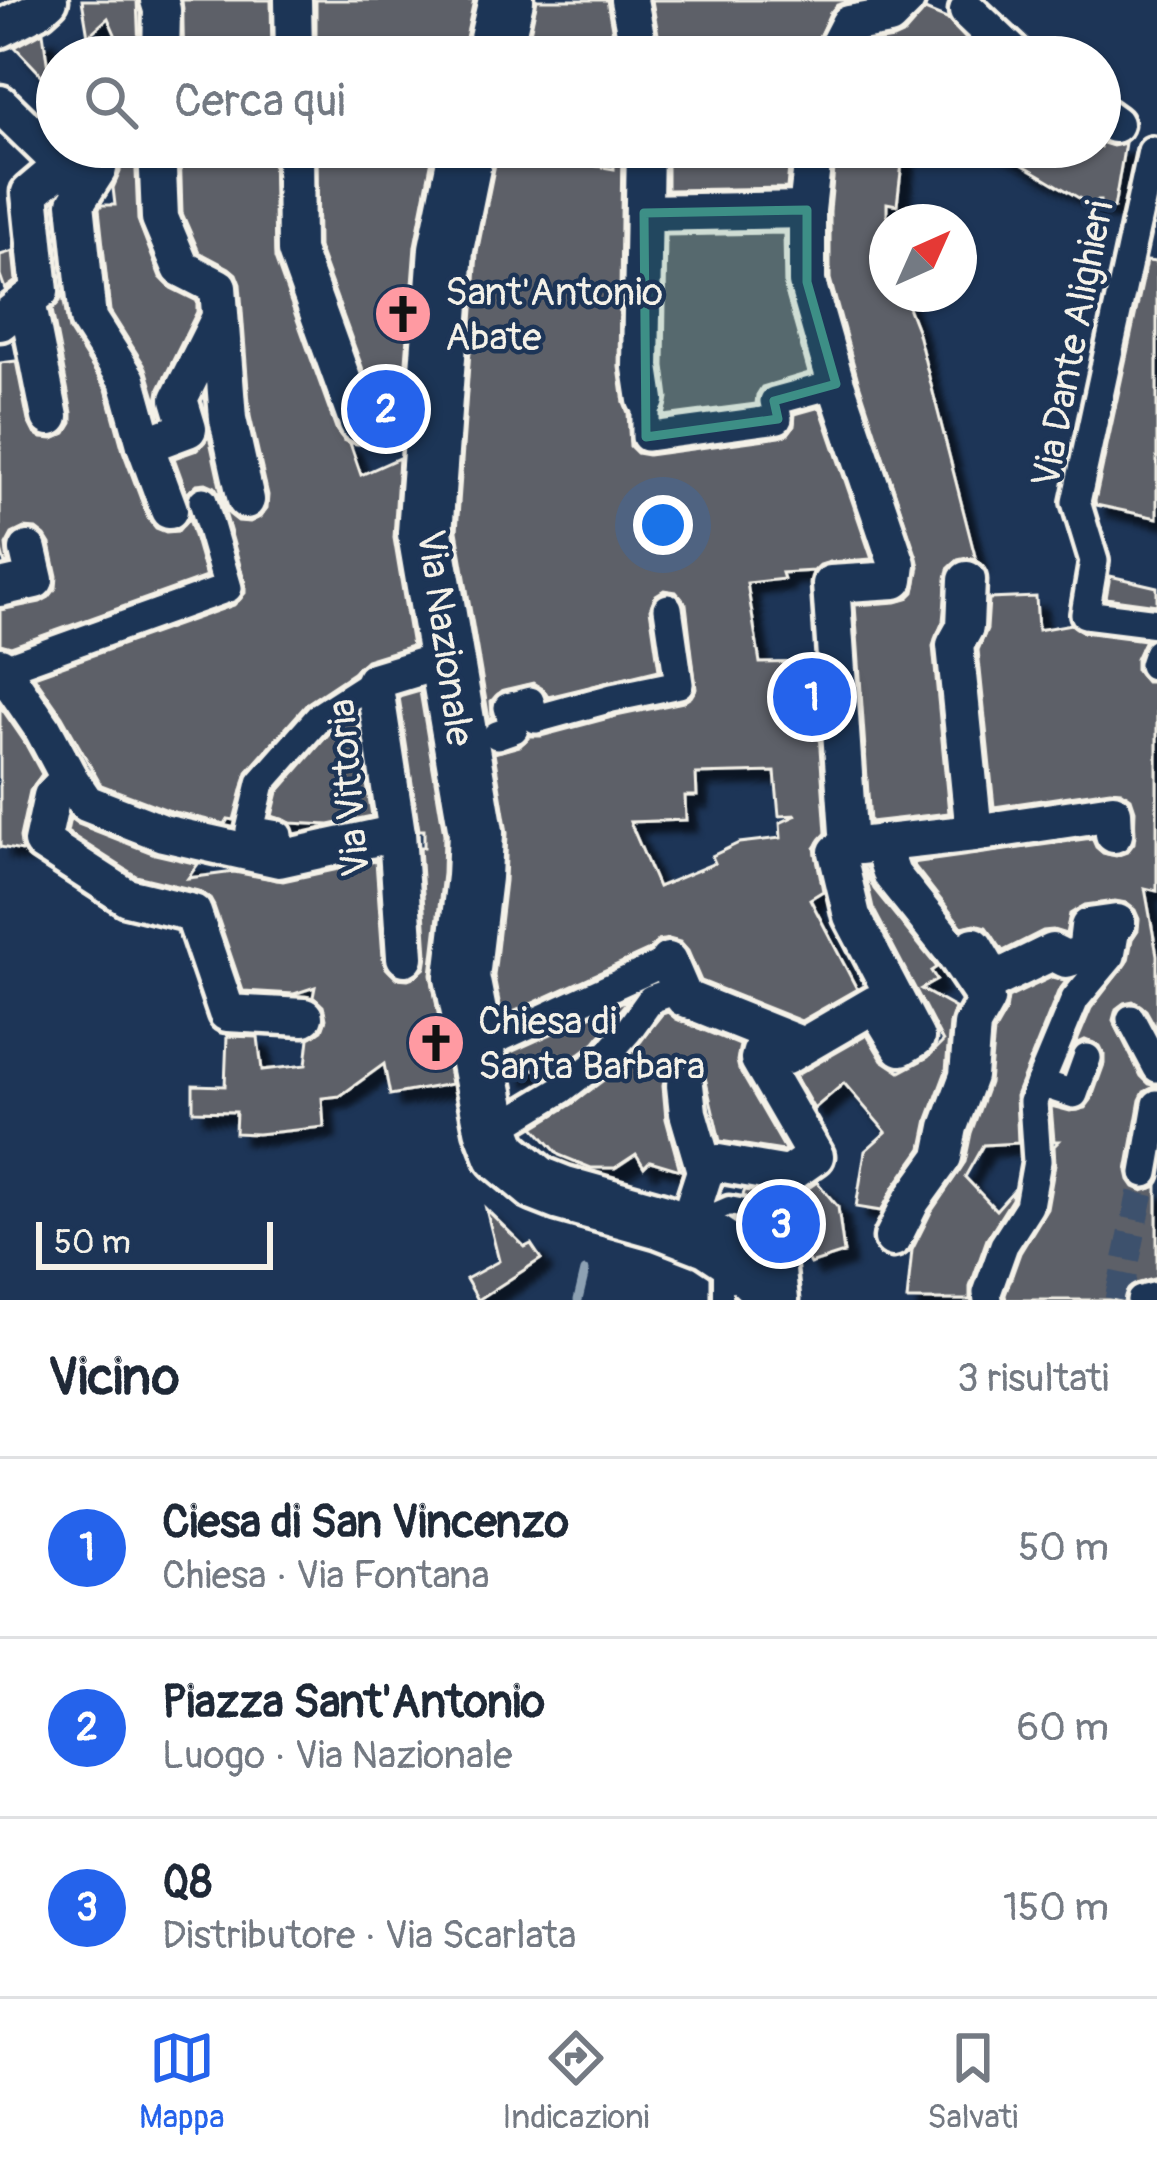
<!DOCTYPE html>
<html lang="it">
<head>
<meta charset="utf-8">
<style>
  body { margin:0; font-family:Pangolin,sans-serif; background:#f6f6f7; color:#1f2937 }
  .compass { position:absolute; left:869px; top:204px; width:108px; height:108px; border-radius:50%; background:#fff; box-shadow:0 3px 9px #0004; rotate:45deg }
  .scale { position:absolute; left:36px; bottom:30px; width:237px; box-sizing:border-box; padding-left:12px; border:6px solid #f4f1e8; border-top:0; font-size:33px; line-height:42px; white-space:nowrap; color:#f4f1e8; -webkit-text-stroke:9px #1d3557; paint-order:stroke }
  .you { position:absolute; left:663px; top:525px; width:42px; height:42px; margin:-30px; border:9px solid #fff; border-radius:50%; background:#1a73e8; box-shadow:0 0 0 18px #1a73e833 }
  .badge { display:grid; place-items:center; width:78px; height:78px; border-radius:50%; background:#2563eb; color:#fff; font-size:39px; font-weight:700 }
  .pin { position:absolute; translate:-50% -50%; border:6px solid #fff; box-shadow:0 3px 12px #0006 }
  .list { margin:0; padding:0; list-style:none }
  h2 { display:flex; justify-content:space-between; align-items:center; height:156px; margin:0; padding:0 48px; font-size:51px }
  h2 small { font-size:39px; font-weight:400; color:#747a83 }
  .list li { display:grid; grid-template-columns:78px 1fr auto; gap:36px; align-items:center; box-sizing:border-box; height:180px; padding:0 48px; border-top:3px solid #e0e1e3 }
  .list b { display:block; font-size:45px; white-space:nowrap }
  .list p { margin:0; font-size:39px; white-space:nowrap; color:#747a83 }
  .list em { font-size:39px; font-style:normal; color:#747a83 }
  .icon { flex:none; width:66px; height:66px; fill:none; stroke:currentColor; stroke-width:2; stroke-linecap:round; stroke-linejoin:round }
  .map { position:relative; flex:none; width:1157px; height:1300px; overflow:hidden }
  .search { position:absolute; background:#fff; box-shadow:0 3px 9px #0004; left:36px; right:36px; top:36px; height:132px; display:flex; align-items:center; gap:30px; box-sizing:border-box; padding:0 42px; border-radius:66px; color:#747a83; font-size:45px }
  .sheet { height:696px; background:#fff }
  nav { display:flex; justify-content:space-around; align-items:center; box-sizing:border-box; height:168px; border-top:3px solid #e0e1e3; background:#fff; font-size:33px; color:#747a83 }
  nav a { display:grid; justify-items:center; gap:6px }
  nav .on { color:#2563eb }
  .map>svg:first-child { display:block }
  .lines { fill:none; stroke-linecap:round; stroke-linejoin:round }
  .stream { stroke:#8da1b3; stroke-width:9 }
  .building { fill:#5d6068; stroke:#f4f1e8; stroke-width:3; fill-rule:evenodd; filter:url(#shadow) }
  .pedestrian-tunnel { stroke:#3d516d; stroke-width:27; stroke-dasharray:27 14; stroke-linecap:butt }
  .service-casing { stroke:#f4f1e8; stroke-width:27 }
  .pedestrian-casing { stroke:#f4f1e8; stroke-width:36 }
  .minor-casing { stroke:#f4f1e8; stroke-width:45 }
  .secondary-casing { stroke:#f4f1e8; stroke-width:63 }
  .service { stroke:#1d3557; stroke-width:18 }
  .pedestrian { stroke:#1d3557; stroke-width:27 }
  .minor { stroke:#1d3557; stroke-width:36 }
  .secondary { stroke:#1d3557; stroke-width:54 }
  .marked { fill:#3d8f86; fill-opacity:0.2; stroke:#3d8f86; stroke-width:9; stroke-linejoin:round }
  .labels { text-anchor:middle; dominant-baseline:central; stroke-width:9; stroke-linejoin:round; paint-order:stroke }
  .poi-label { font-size:39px; fill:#f4f1e8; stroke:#1d3557; text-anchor:start }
  .street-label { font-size:39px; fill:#f4f1e8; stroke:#1d3557 }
</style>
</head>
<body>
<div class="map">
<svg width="1157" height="1300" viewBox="0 0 1157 1300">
  <defs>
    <filter id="shadow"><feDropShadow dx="11" dy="11" stdDeviation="3" flood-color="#0009"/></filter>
  </defs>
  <rect width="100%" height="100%" fill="#1d3557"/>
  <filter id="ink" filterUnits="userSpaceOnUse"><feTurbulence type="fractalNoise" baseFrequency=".00833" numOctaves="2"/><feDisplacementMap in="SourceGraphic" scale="24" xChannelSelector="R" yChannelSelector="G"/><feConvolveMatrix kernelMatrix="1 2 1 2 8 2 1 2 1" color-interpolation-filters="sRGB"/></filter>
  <g filter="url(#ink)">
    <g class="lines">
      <!-- stream -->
      <polyline class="stream" points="578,1300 585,1271"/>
    </g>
    <!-- building -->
    <g class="building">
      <polygon points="82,0 137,0 139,50 124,55 108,18 88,36"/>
      <polygon points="182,0 271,0 272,57 184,57"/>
      <polygon points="316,0 474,0 462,57 316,57"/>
      <polygon points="537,0 607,0 617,57 525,57"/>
      <polygon points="652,0 856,0 837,5 830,13 810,57 662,57"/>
      <polygon points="925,10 947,19 983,57 857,57 864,44 893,39 904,34"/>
      <polygon points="43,32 50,84 15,47"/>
      <polygon points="1100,142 1113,146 1125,143 1114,208 1100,207 1100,201 1097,201 1094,207 993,147 1100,147"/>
      <polygon points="122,147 135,147 138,220 160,277 171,288 197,301 197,312 159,389 157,404 160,415 146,368 110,311 99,209 101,205 115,205 113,188 120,172"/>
      <polygon points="180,147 273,147 275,258 337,431 344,440 350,443 361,475 399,458 394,538 412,646 366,660 353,673 308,703 247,772 234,820 228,819 225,824 170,811 101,785 62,716 34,676 234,605 245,593 245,583 220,495 215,487 206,483 197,484 187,494 174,458 197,450 209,436 224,505 229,514 238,521 250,522 260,517 267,508 268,495 250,416 240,284 236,274 229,268 199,252 182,213"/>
      <polygon points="317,147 434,149 415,246 404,388 369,386 318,247"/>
      <path d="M 614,147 L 622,147 L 619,367 L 624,403 L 628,413 L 630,446 L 637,453 L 648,455 L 780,437 L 788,434 L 794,426 L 795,414 L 820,407 L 872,559 L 830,562 L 820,565 L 814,571 L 782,573 L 784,579 L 747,583 L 760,663 L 814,662 L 826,833 L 815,848 L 823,891 L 810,899 L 857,989 L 801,1021 L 701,981 L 688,951 L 680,942 L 669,939 L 658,941 L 649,950 L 502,1017 L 494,976 L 505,881 L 507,833 L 494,753 L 520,746 L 530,736 L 541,736 L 616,716 L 683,702 L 691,697 L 696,689 L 686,604 L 676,592 L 664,590 L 656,595 L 650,609 L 659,670 L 548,697 L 543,689 L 533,683 L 503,690 L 491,701 L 492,718 L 489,719 L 457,531 L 477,253 L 498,149 L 614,169 ZM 775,772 L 779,816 L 797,815 L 780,823 L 781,838 L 739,843 L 712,856 L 715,863 L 658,887 L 630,822 L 686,820 L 685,796 L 697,796 L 696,774 Z"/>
      <polygon points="667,147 767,147 767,157 790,157 787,188 667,190"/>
      <polygon points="836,147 904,147 897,205 887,203 887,294 903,294 917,330 976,560 967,558 958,560 948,569 943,621 933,646 949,813 870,822 855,605 896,602 907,599 914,592 919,566 857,377 830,279 830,211"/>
      <polygon points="784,233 785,288 809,373 762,387 757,395 756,404 664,416 668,398 664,366 666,235"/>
      <polygon points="13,251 16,281 5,289 0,275 0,255"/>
      <polygon points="1147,261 1157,262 1157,518 1096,505 1095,501"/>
      <polygon points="62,290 69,330 106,389 123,451 148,518 156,528 166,532 178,531 189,518 206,577 11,647 0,644 0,610 40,602 49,597 56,588 57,576 50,544 45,536 36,529 24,528 12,534 6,545 8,563 5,564 0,547 0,363 16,361 28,421 34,433 42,438 53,439 66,433 72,423 72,413 52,310 60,301"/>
      <polygon points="1110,576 1157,587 1157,605 1106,598"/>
      <polygon points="1036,597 1038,630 1071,624 1083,632 1145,640 1136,659 1136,670 1146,682 1157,682 1157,891 1145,888 1157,955 1157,1030 1146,1010 1133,1001 1124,1003 1116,1009 1113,1020 1141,1076 1149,1084 1157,1086 1144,1092 1140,1100 1127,1171 1129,1180 1134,1187 1143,1191 1157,1186 1157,1278 1129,1286 1123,1300 1006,1300 1005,1295 1020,1253 1047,1209 1055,1164 1054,1146 1059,1141 1054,1141 1051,1106 1070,1111 1085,1108 1091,1100 1104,1064 1104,1054 1100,1046 1085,1040 1076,1044 1091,1008 1128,960 1132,939 1138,930 1139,919 1135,910 1126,903 1115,901 1085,905 1070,914 1066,934 1053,930 1043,931 1003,951 986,927 975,924 962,927 912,863 1092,838 1096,847 1103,853 1116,856 1127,852 1134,843 1135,810 1131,798 1121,791 1110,790 994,807 978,650 987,629 989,599"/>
      <polygon points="420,691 444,834 443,874 431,974 451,1084 390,1095 384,1064 340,1096 322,1098 324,1127 258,1134 235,1133 236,1112 193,1111 193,1085 225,1086 227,1036 258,1037 262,1070 306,1065 309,1038 322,1030 326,1019 323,1006 313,997 315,987 294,994 243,991 214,906 209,897 198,891 136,876 67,832 70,818 78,824 155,854 198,864 188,878 234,872 283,881 376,861 383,958 386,968 396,978 408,979 416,976 425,968 427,956 420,847 424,847 424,830 419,830 399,697"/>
      <polygon points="0,706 24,741 42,774 30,791 20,837 22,851 0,847"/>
      <polygon points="356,714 372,816 329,825 291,823 272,816 278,792 333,729"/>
      <polygon points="864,868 874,889 937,967 931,971 937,980 921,989 955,1008 950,1023 946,1071 928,1119 922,1148 894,1187 881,1211 856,1207 865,1151 886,1132 844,1083 814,1109 795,1076 867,1035 882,1060 900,1072 928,1057 943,1042 873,908"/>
      <polygon points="1052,977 1067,980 1058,992 1016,1096 1018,1143 983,1145 965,1177 996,1210 1013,1191 1012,1199 987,1239 970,1287 970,1300 907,1300 912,1250 931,1212 965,1162 971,1133 989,1083 994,1032 1006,1011 1008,998"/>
      <polygon points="629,999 595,1042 551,1075 544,1079 541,1068 513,1073 509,1053"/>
      <polygon points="668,1012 676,1019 740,1045 737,1061 739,1069 785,1149 783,1151 720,1141 704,1073 695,1065 684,1063 671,1068 665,1075 663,1086 666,1119 680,1170 650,1161 644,1167 636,1154 615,1168 591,1168 559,1155 534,1127 572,1104 618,1069 662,1014"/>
      <polygon points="817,1182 838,1207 844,1253 810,1264 799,1243 796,1245 784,1238 772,1245 757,1227 746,1220 753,1212 753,1205 743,1195 745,1190 786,1197 801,1193"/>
      <polygon points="486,1209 525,1247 531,1244 541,1259 478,1300 466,1279 499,1261"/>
    </g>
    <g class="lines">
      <!-- pedestrian-tunnel -->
      <polyline class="pedestrian-tunnel" points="1118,1300 1145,1173"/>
      <!-- service casing -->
      <g class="service-casing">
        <g id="service">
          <polyline points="708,1215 729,1206 740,1208"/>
          <polyline points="784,1251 789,1300"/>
          <polyline points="723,1300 723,1260"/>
        </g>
      </g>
      <!-- pedestrian casing -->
      <g class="pedestrian-casing">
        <g id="pedestrian">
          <polyline points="1152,151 1076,502 1094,561 1085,614 1157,623"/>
          <polyline points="646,400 646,437 778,419 774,401 836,384"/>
          <polyline points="1153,665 1157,653"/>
          <polyline points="2,669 228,588 203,501"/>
          <polyline points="497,735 514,729 508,707 530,701 536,719 612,698 679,684 668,608"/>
          <polyline points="279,859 278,835 250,830 261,783 321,715 374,681"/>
          <polyline points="1131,1019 1157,1068"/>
          <polyline points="502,1037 668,961"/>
          <polyline points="1040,1083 1075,999 1111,956 1117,923"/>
          <polyline points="513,1119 561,1090 607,1055 628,1031 651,999 680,989"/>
          <polyline points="1145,1173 1157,1104"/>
          <polyline points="988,1300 987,1293 1004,1245 1029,1206 1037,1161 1033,1102 1040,1083 1074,1094 1087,1058"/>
          <polyline points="1141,1300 1157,1296"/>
        </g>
      </g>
      <!-- minor casing -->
      <g class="minor-casing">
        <g id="minor">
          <polyline points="159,0 162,10 161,57"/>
          <polyline points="293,0 294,57"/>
          <polyline points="629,0 640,57"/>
          <polyline points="968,11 1016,57"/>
          <polyline points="0,29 39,9 49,0"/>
          <polyline points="832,57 849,24 889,17 906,0"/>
          <polyline points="0,104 79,181"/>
          <polyline points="1100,114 1114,124"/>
          <polyline points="100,147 98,169 76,203 88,319 127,380 145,445 169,510"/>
          <polyline points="157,147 160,218 181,268 218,287 228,419 246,500"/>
          <polyline points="295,147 296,251 358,423 432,427"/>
          <polyline points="645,147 641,367 646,400"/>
          <polyline points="814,147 807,210 807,282 836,384 897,564 895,580 831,584 849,847"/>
          <polyline points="644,213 807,210"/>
          <polyline points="27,301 50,417"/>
          <polyline points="0,322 40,291 30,193 63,165"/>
          <polyline points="145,445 188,429 179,399 219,319"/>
          <polyline points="967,580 965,627 955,645 974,833"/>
          <polyline points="0,588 35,580 28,550"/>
          <polyline points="0,666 43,729 69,778 86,803 163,833 279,859 397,833"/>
          <polyline points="69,778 52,796 42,842 127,897 193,913 227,1013 304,1017"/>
          <polyline points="881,843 892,875 953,951 986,1000 972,1025 968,1076 949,1127 943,1157 912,1200 893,1238"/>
          <polyline points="859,846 974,833 1113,812 1114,834"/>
          <polyline points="974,946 994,980 1052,952 1066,959 1086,953 1089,927 1117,923"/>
          <polyline points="405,957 397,833 374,681 446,659"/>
          <polyline points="668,961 684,998 801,1045"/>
          <polyline points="685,1085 688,1113 705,1171"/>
          <polyline points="694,1205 705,1171 718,1163 788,1175 815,1156 759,1059 761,1052 770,1050 786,1056 875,1004 901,1047 916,1038 852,916 837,852 849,847"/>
        </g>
      </g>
      <!-- secondary casing -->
      <g class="secondary-casing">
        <g id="secondary">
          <polyline points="493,57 506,0"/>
          <polyline points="467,147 446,249 425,533 476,832 474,877 462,977 492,1128 502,1154 538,1184 561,1193 661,1221 710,1240 737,1258 765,1285"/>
        </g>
      </g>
      <!-- service -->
      <use href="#service" class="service"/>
      <!-- pedestrian -->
      <use href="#pedestrian" class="pedestrian"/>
      <!-- minor -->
      <use href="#minor" class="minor"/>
      <!-- secondary -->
      <use href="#secondary" class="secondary"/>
    </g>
  </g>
  <!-- marked area -->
  <path class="marked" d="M 807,210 L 807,282 L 836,384 L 774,401 L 778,419 L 646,437 L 644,213 Z"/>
  <!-- icons -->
  <defs>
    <g id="church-disc" transform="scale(3)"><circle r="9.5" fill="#ff9aa2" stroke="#1d3557"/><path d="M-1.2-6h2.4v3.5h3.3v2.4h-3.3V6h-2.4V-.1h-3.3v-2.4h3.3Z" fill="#111"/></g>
  </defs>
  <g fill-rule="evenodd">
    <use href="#church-disc" x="403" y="314"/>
    <use href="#church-disc" x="436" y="1043"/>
  </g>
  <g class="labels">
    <!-- poi labels -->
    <g class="poi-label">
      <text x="445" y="292">Sant'Antonio<tspan x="445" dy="45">Abate</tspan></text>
      <text x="478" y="1021">Chiesa di<tspan x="478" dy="45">Santa Barbara</tspan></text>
    </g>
    <!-- street labels -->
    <g class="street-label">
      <text transform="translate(1073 344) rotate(-79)">Via Dante Alighieri</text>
      <text transform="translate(445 638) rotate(82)">Via Nazionale</text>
      <text transform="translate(349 788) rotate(-95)">Via Vittoria</text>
    </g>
  </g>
</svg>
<svg class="compass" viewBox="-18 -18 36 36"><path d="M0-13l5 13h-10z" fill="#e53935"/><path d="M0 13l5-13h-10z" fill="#747a83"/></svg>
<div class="scale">50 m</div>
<div class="you"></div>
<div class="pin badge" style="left:812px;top:697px">1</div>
<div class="pin badge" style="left:386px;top:409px">2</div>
<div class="pin badge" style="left:781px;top:1224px">3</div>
<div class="search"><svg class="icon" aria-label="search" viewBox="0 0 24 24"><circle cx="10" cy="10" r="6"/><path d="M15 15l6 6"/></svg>Cerca qui</div>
</div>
<section class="sheet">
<h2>Vicino<small>3 risultati</small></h2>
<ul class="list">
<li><span class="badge">1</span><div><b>Ciesa di San Vincenzo</b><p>Chiesa · Via Fontana</p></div><em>50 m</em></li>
<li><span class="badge">2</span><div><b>Piazza Sant'Antonio</b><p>Luogo · Via Nazionale</p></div><em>60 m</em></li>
<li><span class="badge">3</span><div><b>Q8</b><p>Distributore · Via Scarlata</p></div><em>150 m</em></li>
</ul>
</section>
<nav>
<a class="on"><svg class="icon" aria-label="map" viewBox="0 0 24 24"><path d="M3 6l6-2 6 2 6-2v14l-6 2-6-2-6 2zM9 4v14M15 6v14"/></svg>Mappa</a>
<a><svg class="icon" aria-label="directions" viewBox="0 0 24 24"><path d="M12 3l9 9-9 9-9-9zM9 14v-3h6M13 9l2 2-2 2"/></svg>Indicazioni</a>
<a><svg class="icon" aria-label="saved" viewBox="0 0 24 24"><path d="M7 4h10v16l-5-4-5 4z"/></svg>Salvati</a>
</nav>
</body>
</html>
